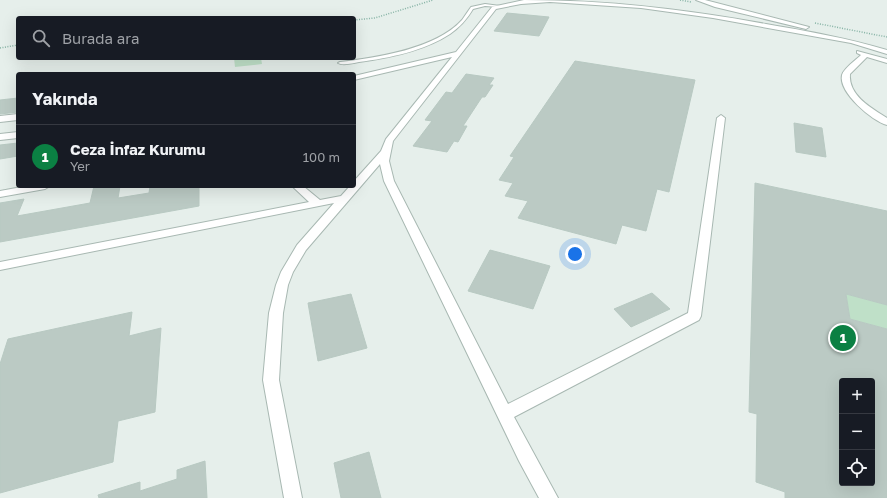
<!DOCTYPE html>
<html lang="tr">
<head>
<meta charset="utf-8">
<style>
  body { margin:0; font-family:"Golos Text",sans-serif; background:#20242c; color:#f1f3f6 }
  .controls { position:absolute; right:12px; bottom:12px; display:grid; overflow:hidden; border-radius:4px; box-shadow:0 4px 16px #0002 }
  .controls button { width:36px; height:36px; display:grid; place-items:center; padding:0; border:0; border-bottom:1px solid #363941; background:#171b24; color:#f1f3f6; font:20px sans-serif }
  .you { position:absolute; left:575px; top:254px; width:14px; height:14px; margin:-10px; border:3px solid #fff; border-radius:50%; background:#1a73e8; box-shadow:0 0 0 6px #1a73e833 }
  .badge { display:grid; place-items:center; width:26px; height:26px; border-radius:50%; background:#0b8043; color:#fff; font-size:13px; font-weight:700 }
  .pin { position:absolute; translate:-50% -50%; border:2px solid #fff; box-shadow:0 1px 4px #0006 }
  .list { margin:0; padding:0; list-style:none }
  h2 { display:flex; justify-content:space-between; align-items:center; height:52px; margin:0; padding:0 16px; font-size:17px }
  h2 small { font-size:13px; font-weight:400; color:#9ea1a6 }
  .list li { display:grid; grid-template-columns:26px 1fr auto; gap:12px; align-items:center; box-sizing:border-box; height:64px; padding:0 16px; border-top:1px solid #363941 }
  .list b { display:block; font-size:15px; white-space:nowrap }
  .list p { margin:0; font-size:13px; white-space:nowrap; color:#9ea1a6 }
  .list em { font-size:13px; font-style:normal; color:#9ea1a6 }
  .icon { flex:none; width:22px; height:22px; fill:none; stroke:currentColor; stroke-width:2; stroke-linecap:round; stroke-linejoin:round }
  .map { position:relative; flex:none; width:887px; height:498px; overflow:hidden }
  .search { position:absolute; background:#171b24; box-shadow:0 4px 16px #0002; left:16px; top:16px; width:340px; height:44px; display:flex; align-items:center; gap:10px; box-sizing:border-box; padding:0 14px; border-radius:4px; color:#9ea1a6; font-size:15px }
  .panel { position:absolute; background:#171b24; box-shadow:0 4px 16px #0002; left:16px; top:72px; width:340px; height:116px; border-radius:4px }
  .map>svg:first-child { display:block }
  .green { fill:#bfe0c8 }
  .building { fill:#bbcac4; stroke:#b8c9c2; fill-rule:evenodd }
  .lines { fill:none; stroke-linecap:round; stroke-linejoin:round }
  .service-casing { stroke:#a8b8b2; stroke-width:2 }
  .minor-casing { stroke:#a8b8b2; stroke-width:2 }
  .path { stroke:#86b3a5; stroke-width:1.5; stroke-dasharray:1 1.5; stroke-linecap:butt }
  .service { fill:#fff; fill-rule:evenodd }
  .minor { fill:#fff; fill-rule:evenodd }
</style>
</head>
<body>
<div class="map">
<svg width="887" height="498" viewBox="0 0 887 498">
  <rect width="100%" height="100%" fill="#e6efeb"/>
  <!-- green -->
  <g class="green">
    <polygon points="234,58 261,58 262,64 235,67"/>
    <polygon points="846,294 887,305 887,329 850,319"/>
  </g>
  <!-- building -->
  <g class="building">
    <polygon points="507,13 549,17 539,36 494,31"/>
    <polygon points="575,61 695,80 669,192 657,189 646,231 622,225 616,244 518,218 528,201 505,196 513,183 499,180 514,157 510,156"/>
    <polygon points="466,74 494,78 489,85 493,85 485,97 482,97 463,126 467,126 458,142 454,141 447,152 413,146 432,121 425,120 446,92 452,93"/>
    <polygon points="18,98 18,112 0,114 0,100"/>
    <polygon points="794,123 822,128 826,157 796,152"/>
    <polygon points="18,143 18,156 0,159 0,145"/>
    <path d="M 755,183 L 887,211 L 887,305 L 846,294 L 850,319 L 887,329 L 887,498 L 785,498 L 785,492 L 756,482 L 757,414 L 749,412 ZM 842,381 L 872,381 L 872,483 L 842,483 L 842,403 L 840,384 L 842,385 Z"/>
    <polygon points="94,186 120,186 118,198 149,193 150,186 199,186 199,206 0,242 0,203 24,199 17,216 90,203"/>
    <polygon points="490,250 550,266 533,309 468,291"/>
    <polygon points="652,293 670,309 631,327 614,309"/>
    <polygon points="351,294 367,348 318,361 308,303"/>
    <polygon points="132,312 129,336 161,328 155,412 118,421 113,462 0,493 0,364 8,339"/>
    <polygon points="369,452 381,498 341,498 334,463"/>
    <polygon points="205,461 207,498 99,498 98,495 140,482 140,491 177,479 177,470"/>
  </g>
  <g class="lines">
    <!-- service casing -->
    <g class="service-casing">
      <path id="service" d="M 485,4 L 500,6 L 498,7 L 485,6 L 473,9 C 467,19 460,27 450,34 C 424,51 390,58 359,62 C 353,63 343,66 338,63 L 340,62 C 376,58 436,49 462,20 C 465,16 468,11 471,7 Z"/>
    </g>
    <!-- minor casing -->
    <g class="minor-casing">
      <g id="minor">
        <path d="M 524,0 C 607,0 684,9 766,24 C 807,31 847,38 887,50 L 887,54 L 851,43 L 713,18 L 641,8 L 550,2 L 521,4 L 496,9 L 393,141 L 389,161 L 394,181 L 508,404 L 688,313 L 717,118 L 721,115 L 725,118 L 701,316 L 699,320 L 514,417 L 558,498 L 539,498 L 519,461 L 384,181 L 380,164 L 306,250 L 293,272 L 288,285 L 283,313 L 279,380 L 302,498 L 284,498 L 263,380 L 269,313 L 276,285 L 281,272 L 297,245 L 334,203 L 0,270 L 0,262 L 309,202 L 292,186 L 303,186 L 320,200 L 341,196 L 350,186 L 354,186 L 354,181 L 381,151 L 386,139 L 452,57 L 354,80 L 354,76 L 456,52 L 492,7 Z"/>
        <polygon points="696,0 705,0 809,27 806,29 715,7"/>
        <path d="M 857,51 L 887,59 L 887,63 L 867,57 L 850,74 C 848,95 871,108 887,118 L 887,125 C 872,121 838,92 842,75 C 844,68 856,60 861,55 L 857,53 Z"/>
        <polygon points="18,114 18,120 0,122 0,116"/>
        <polygon points="18,132 18,138 0,140 0,134"/>
        <polygon points="27,186 50,186 45,189 0,197 0,191"/>
      </g>
    </g>
    <!-- path -->
    <g class="path">
      <polyline points="680,0 691,2"/>
      <polyline points="354,20 375,18 433,0"/>
      <polyline points="815,23 887,37"/>
      <polyline points="0,48 18,45"/>
    </g>
    <!-- service -->
    <use href="#service" class="service"/>
    <!-- minor -->
    <use href="#minor" class="minor"/>
  </g>
</svg>
<div class="controls">
<button>+</button>
<button>−</button>
<button><svg class="icon" aria-label="locate" viewBox="0 0 24 24"><circle cx="12" cy="12" r="6"/><path d="M12 2v4M12 18v4M2 12h4M18 12h4"/></svg></button>
</div>
<div class="you"></div>
<div class="pin badge" style="left:843px;top:338px">1</div>
<div class="search"><svg class="icon" aria-label="search" viewBox="0 0 24 24"><circle cx="10" cy="10" r="6"/><path d="M15 15l6 6"/></svg>Burada ara</div>
<section class="panel">
<h2>Yakında<small></small></h2>
<ul class="list">
<li><span class="badge">1</span><div><b>Ceza İnfaz Kurumu</b><p>Yer</p></div><em>100 m</em></li>
</ul>
</section>
</div>
</body>
</html>
